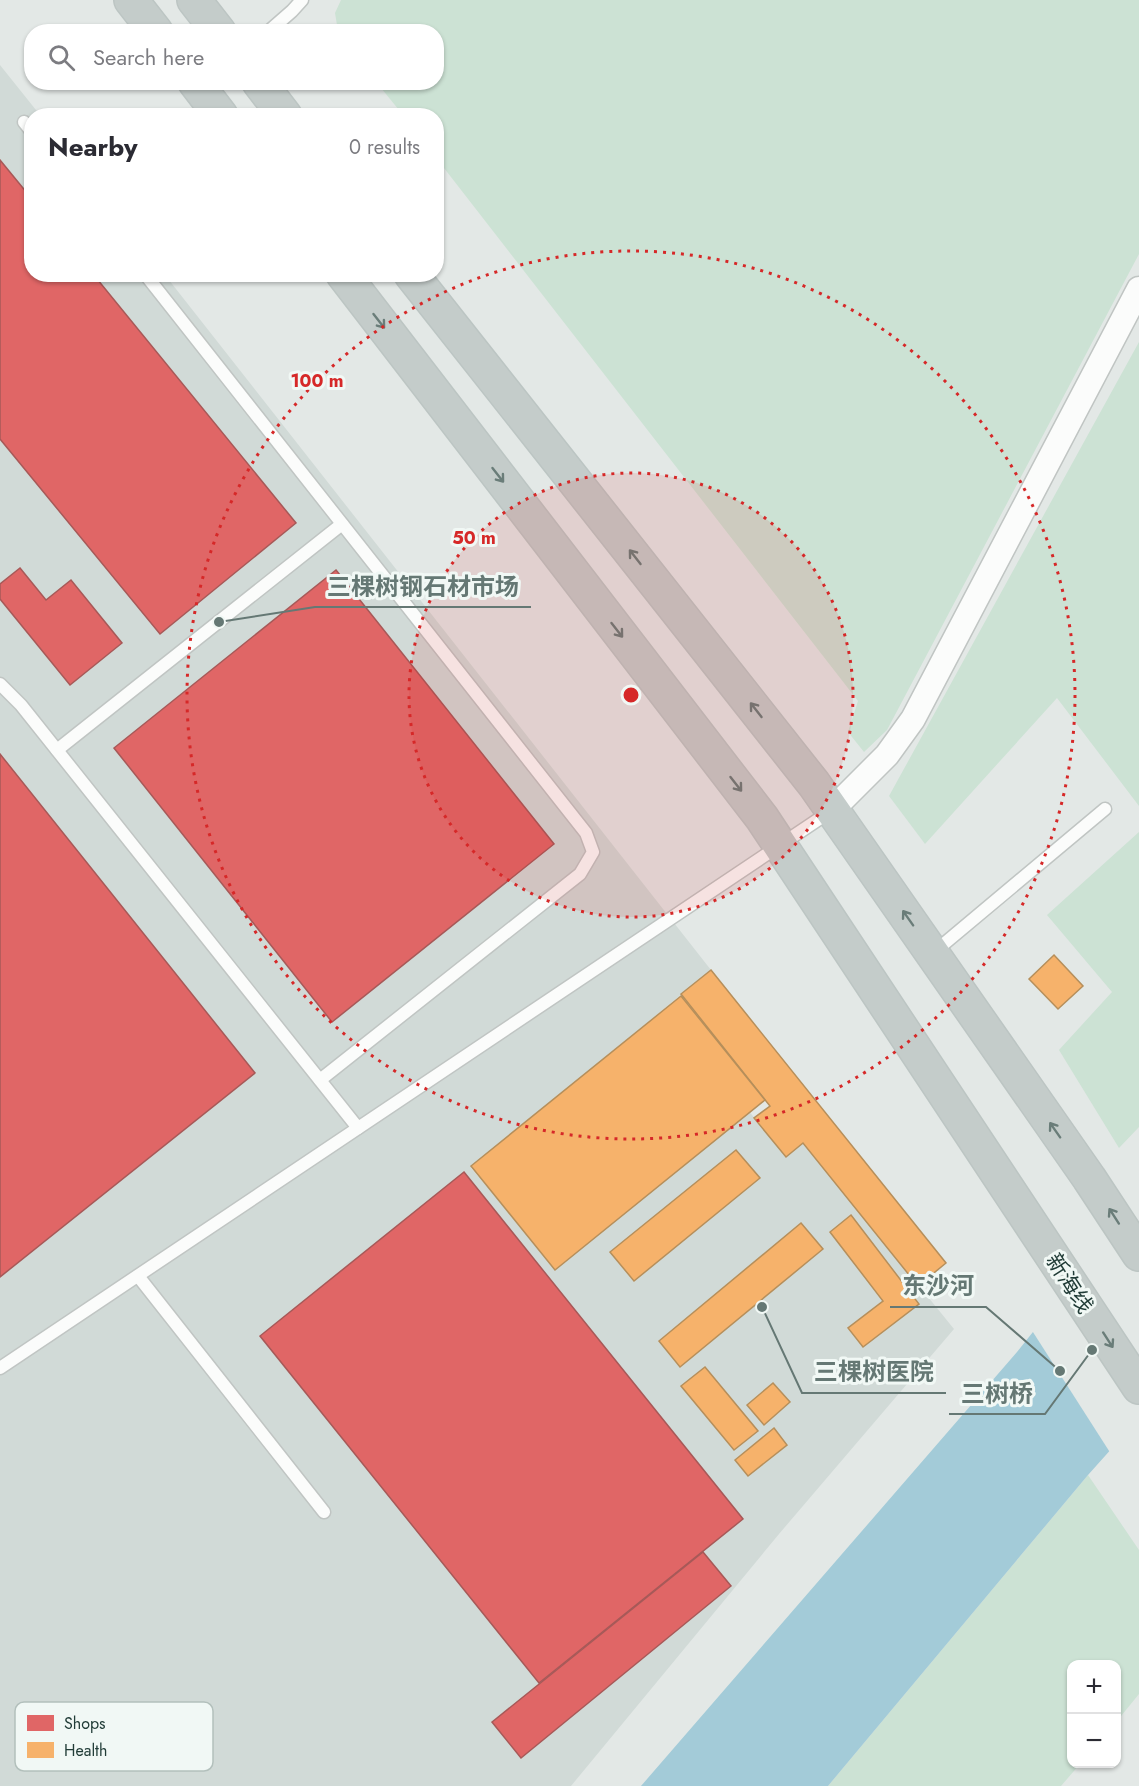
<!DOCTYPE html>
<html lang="en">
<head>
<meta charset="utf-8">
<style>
  body { margin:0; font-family:Jost,"Noto Sans SC",sans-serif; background:#f2f2f3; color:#2b2b33 }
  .controls { position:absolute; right:18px; bottom:18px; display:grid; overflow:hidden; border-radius:12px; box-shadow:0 2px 4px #0004 }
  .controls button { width:54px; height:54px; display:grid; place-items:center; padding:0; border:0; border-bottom:2px solid #e1e1e2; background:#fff; color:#2b2b33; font:30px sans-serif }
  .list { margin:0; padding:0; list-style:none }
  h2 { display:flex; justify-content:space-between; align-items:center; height:78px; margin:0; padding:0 24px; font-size:26px }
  h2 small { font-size:20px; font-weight:400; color:#7c7c81 }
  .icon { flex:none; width:33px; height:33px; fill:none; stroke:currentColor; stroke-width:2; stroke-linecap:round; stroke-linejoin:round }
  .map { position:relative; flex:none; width:1139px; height:1786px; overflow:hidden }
  .search { position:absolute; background:#fff; box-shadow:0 2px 4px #0004; left:24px; top:24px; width:420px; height:66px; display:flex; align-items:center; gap:15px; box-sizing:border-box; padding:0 21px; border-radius:24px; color:#7c7c81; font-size:22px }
  .panel { position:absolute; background:#fff; box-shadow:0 2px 4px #0004; left:24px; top:108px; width:420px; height:174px; border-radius:24px }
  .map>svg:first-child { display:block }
  .built { fill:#d1dad7 }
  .green { fill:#cce2d4 }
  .water { fill:#a3cbd8 }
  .pier { fill:#e3e8e6 }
  .shops { fill:#e06666; stroke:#a75958; stroke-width:1.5 }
  .health { fill:#f6b26b; stroke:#b68f5b; stroke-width:1.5 }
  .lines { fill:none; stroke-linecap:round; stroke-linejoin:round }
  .service-casing { stroke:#c0c5c3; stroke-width:15 }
  .minor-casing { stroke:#c0c5c3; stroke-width:27 }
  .trunk-casing { stroke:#bcc5c3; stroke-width:36 }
  .service { stroke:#fbfcfb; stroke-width:12 }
  .minor { stroke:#fbfcfb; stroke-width:24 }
  .trunk { stroke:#c4ccca; stroke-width:33 }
  .oneway { stroke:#6a7d79 }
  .ring { fill:none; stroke:#d62828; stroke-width:3; stroke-dasharray:3 6 }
  .labels { text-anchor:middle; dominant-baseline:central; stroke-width:6; stroke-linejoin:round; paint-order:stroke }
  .street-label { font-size:22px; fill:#213c37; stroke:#f1f8f5 }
  .key { fill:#f1f8f5; stroke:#b3c0bc; stroke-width:1.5 }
  .key-label { font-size:16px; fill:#213c37 }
  .centre { fill:#d62828; stroke:#f1f8f5; stroke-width:3 }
  .ring-label { font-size:18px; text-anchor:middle; font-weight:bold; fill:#d62828; stroke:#f1f8f5; stroke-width:6; stroke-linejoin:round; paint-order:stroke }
  .leader { fill:none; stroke:#657874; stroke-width:2 }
  .callout-dot { fill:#657874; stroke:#f1f8f5; stroke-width:2 }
  .callout-label { font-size:24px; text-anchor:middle; font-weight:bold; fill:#657874; stroke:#f1f8f5; stroke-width:6; stroke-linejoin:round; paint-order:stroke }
</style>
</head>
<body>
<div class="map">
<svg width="1139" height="1786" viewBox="0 0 1139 1786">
  <rect width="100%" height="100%" fill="#e3e8e6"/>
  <!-- built -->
  <polygon class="built" points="0,65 40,115 32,116 32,274 165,275 711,970 471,1168 556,1269 748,1110 786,1157 803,1143 954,1329 779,1534 571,1786 0,1786"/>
  <!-- green -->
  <g class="green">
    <polygon points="341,0 1139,0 1139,254 887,730 864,752 848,732 858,701 437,159 436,116 403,115 377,83 436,82 436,32 338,31 335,13"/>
    <polygon points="1139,342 1139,806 1057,698 925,844 889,796"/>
    <polygon points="1139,832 1139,1127 1119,1148 1059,1050 1112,992 1047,915"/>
    <polygon points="1088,1475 1139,1550 1139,1694 1117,1721 1116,1664 1072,1664 1072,1764 1080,1764 1061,1786 828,1786"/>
  </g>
  <!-- water -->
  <polygon class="water" points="1139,1199 1139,1418 1088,1475 828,1786 641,1786 1017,1352"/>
  <!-- pier -->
  <polygon class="pier" points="1139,1196 1139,1423 1111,1454 1031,1329"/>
  <!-- shops -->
  <g class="shops">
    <polygon points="0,160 32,199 32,274 93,274 296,523 160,634 0,439"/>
    <polygon points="20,568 46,600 71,580 122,643 70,685 0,599 0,584"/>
    <polygon points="336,570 554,844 332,1022 114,748"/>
    <polygon points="0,754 255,1073 0,1277"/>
    <polygon points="464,1172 743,1519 539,1683 260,1336"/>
    <polygon points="703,1552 731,1586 521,1758 492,1722"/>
  </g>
  <!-- health -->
  <g class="health">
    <polygon points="1054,955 1083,986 1058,1009 1029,979"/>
    <polygon points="711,970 946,1263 918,1286 803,1143 786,1157 754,1118 770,1106 681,994"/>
    <polygon points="681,996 765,1100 555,1270 471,1166"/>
    <polygon points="736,1150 760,1178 634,1281 610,1252"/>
    <polygon points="851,1215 919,1304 863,1347 848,1328 883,1301 830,1232"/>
    <polygon points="801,1223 823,1249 680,1367 659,1341"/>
    <polygon points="705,1367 758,1431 734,1450 681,1386"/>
    <polygon points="773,1383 790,1402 764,1425 747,1405"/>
    <polygon points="774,1428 787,1445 748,1476 735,1460"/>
  </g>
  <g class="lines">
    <!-- service casing -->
    <g class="service-casing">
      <g id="service">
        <polyline points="268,32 292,11 302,0"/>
        <polyline points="24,122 32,132"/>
        <polyline points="145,274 586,833 593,852 580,874 320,1080"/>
        <polyline points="0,684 21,705 358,1128"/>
        <polyline points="57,750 342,524"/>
        <polyline points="933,953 1105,809"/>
        <polyline points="138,1276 324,1512"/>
        <polyline points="0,1368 831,811"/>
      </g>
    </g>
    <!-- minor casing -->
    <g class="minor-casing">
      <polyline id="minor" points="832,810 887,755 913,719 1139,289"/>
    </g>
    <!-- trunk casing -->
    <g class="trunk-casing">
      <g id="trunk">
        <polyline points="131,0 156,32"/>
        <polyline points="194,0 219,32"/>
        <polyline points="195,82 221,116"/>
        <polyline points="259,82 285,116"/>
        <polyline points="343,274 762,818 1139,1387"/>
        <polyline points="411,274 814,784 1089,1178 1139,1254"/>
      </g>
    </g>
    <!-- service -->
    <use href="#service" class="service"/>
    <!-- minor -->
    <use href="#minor" class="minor"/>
    <!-- trunk -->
    <use href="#trunk" class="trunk"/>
  </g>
  <!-- one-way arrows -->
  <defs><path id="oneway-shaft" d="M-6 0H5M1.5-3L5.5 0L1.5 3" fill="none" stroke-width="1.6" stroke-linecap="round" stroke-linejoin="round" transform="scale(1.5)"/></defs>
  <g class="oneway">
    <use href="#oneway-shaft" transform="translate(379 321) rotate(52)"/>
    <use href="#oneway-shaft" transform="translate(498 475) rotate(52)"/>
    <use href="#oneway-shaft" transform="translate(635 557) rotate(-128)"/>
    <use href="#oneway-shaft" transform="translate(617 630) rotate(52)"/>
    <use href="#oneway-shaft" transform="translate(756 710) rotate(-128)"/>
    <use href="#oneway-shaft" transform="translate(736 784) rotate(52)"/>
    <use href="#oneway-shaft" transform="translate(908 918) rotate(-125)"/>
    <use href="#oneway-shaft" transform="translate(1055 1130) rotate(-125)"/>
    <use href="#oneway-shaft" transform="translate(1114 1216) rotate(-123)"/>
    <use href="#oneway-shaft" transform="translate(1108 1340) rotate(57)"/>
  </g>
  <!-- distance rings -->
  <circle cx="631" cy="695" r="222" fill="#d62828" fill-opacity=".12"/>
  <g class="ring">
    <circle cx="631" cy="695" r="222"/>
    <circle cx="631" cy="695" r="444"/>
  </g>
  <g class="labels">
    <!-- street labels -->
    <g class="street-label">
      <text transform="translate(1070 1283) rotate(57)">新海线</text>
    </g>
  </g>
  <!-- legend -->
  <rect x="15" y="1702" width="198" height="69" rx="9" class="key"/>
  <rect x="27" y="1715" width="27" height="16" fill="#e06666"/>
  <rect x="27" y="1742" width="27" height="16" fill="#f6b26b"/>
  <g class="key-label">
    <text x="64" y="1729">Shops</text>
    <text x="64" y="1756">Health</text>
  </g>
  <circle cx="631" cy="695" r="9" class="centre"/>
  <g class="ring-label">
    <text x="317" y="387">100 m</text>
    <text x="474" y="544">50 m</text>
  </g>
  <!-- callouts -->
  <path class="leader" d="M219 622L315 607H531M1060 1371L986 1307H890M762 1307L802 1393H946M1092 1350L1045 1414H949"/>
  <g class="callout-dot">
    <circle cx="219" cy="622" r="6"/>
    <circle cx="1060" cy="1371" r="6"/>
    <circle cx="762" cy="1307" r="6"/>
    <circle cx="1092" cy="1350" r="6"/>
  </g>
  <g class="callout-label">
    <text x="423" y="595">三棵树钢石材市场</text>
    <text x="938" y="1294">东沙河</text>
    <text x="874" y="1380">三棵树医院</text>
    <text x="997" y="1402">三树桥</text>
  </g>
</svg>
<div class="controls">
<button>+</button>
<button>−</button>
</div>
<div class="search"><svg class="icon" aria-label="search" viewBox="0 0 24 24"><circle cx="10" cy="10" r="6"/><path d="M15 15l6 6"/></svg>Search here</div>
<section class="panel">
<h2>Nearby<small>0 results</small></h2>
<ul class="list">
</ul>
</section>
</div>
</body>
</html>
